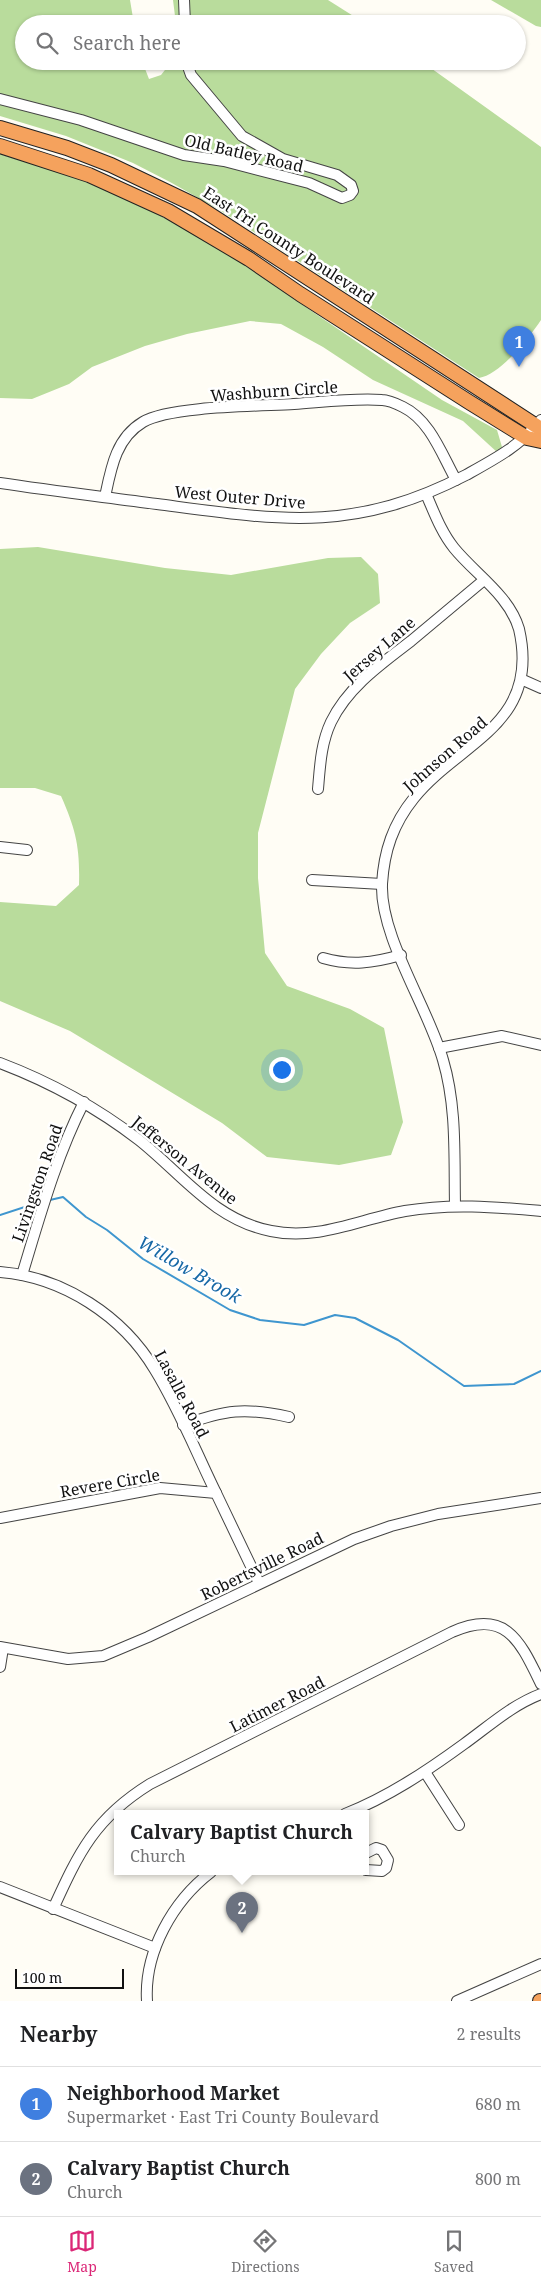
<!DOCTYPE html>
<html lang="en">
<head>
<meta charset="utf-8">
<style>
  body { margin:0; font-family:"Noto Serif",serif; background:#f6f6f6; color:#202124 }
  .scale { position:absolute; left:15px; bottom:12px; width:109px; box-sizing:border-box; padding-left:5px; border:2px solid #111; border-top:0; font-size:14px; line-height:18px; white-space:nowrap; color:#111; -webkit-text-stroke:4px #fff; paint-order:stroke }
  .you { position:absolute; left:281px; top:1069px; width:18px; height:18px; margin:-12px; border:4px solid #fff; border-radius:50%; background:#1a73e8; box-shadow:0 0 0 8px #1a73e833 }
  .badge { display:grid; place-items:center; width:32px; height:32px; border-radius:50%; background:#db2777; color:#fff; font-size:16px; font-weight:700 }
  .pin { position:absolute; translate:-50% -41px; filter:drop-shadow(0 1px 2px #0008) }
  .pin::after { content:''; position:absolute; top:26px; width:18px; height:15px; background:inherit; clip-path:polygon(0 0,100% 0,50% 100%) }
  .popup { position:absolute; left:114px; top:1810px; width:255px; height:65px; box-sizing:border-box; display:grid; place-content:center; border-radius:0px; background:#fff; filter:drop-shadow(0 1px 4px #0005); font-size:16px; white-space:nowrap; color:#757577 }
  .popup b { font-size:19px; color:#202124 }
  .popup::after { content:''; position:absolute; left:50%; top:100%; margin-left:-10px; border:10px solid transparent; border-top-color:#fff }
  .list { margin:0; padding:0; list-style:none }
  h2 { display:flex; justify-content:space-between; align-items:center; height:65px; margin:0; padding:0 20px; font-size:21px }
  h2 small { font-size:16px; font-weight:400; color:#757577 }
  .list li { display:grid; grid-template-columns:32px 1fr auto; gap:15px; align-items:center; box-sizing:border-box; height:75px; padding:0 20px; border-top:1px solid #e0e0e0 }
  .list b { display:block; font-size:19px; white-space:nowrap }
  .list p { margin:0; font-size:16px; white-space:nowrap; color:#757577 }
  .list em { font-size:16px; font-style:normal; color:#757577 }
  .icon { flex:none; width:28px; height:28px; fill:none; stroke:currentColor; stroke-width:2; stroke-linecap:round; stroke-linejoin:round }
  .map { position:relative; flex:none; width:541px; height:2001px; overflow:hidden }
  .search { position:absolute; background:#fff; box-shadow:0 1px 4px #0004; left:15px; right:15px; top:15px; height:55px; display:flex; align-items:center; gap:12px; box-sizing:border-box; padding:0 18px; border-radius:28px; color:#757577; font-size:19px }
  .sheet { height:215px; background:#fff }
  nav { display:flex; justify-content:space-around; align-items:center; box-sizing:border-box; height:70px; border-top:1px solid #e0e0e0; background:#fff; font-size:14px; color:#757577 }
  nav a { display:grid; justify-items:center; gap:2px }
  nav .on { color:#db2777 }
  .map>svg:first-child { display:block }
  .forest { fill:#b9dc9c }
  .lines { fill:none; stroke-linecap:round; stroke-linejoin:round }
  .stream { stroke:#3f96cf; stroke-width:2 }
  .minor-casing { stroke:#444; stroke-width:12 }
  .highway-casing { stroke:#222; stroke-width:16 }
  .minor { stroke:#fff; stroke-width:10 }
  .highway { stroke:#f5a25d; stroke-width:14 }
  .labels { text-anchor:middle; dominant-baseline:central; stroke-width:5; stroke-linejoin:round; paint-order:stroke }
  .street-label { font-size:16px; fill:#111; stroke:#fff }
  .water-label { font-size:18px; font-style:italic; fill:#1768a6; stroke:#fff }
</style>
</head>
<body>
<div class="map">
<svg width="541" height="2001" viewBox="0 0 541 2001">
  <rect width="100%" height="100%" fill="#fffdf5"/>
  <!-- forest -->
  <g class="forest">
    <path d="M 0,0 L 130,0 L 134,24 L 24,24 L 24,61 L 142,61 L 149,79 L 161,75 L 172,61 L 421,61 L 541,147 L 541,320 C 529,338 500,375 479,378 L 218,209 L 170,182 L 133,163 L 66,136 L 0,116 Z"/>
    <polygon points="173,0 328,0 366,24 176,24"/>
    <polygon points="491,0 541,0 541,27 536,26"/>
    <polygon points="0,154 79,179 136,203 215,245 442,400 497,430 502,447 498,453 463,421 373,380 323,347 281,324 250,321 187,334 145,346 92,367 69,384 32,399 0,398"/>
    <path d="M 38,547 L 165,568 L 231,575 L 328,558 L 361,557 L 378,574 L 380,603 L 350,623 L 321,654 L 295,689 L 258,833 L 258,878 L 265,953 L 287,986 L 350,1009 L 384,1028 L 403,1122 L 391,1155 L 339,1165 L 267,1157 L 222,1123 L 70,1031 L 0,1001 L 0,902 L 56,906 L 79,885 C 80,847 76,830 61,796 L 35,788 L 0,788 L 0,549 Z"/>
  </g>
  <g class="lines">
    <!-- stream -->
    <g class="stream">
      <polyline points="50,1200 63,1197 86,1217 107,1230 143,1259 230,1310 260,1320 304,1325 335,1315 355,1318 398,1340 464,1386 514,1384 541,1371"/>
      <polyline points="0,1215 40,1202"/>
    </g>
    <!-- minor casing -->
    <g class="minor-casing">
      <g id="minor">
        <polyline points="184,0 185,24"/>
        <polyline points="0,99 81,120 184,155 224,161 309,183 342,198 350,195 353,191 351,185 337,175 283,159 242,136 191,75 186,61"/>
        <path d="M 0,483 C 52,491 105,497 157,504 C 279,520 352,534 466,475 C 495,459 520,446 541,420"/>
        <path d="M 426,494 C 434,512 441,532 454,548 C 475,574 509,595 519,629 C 541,725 459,742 414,798 C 393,824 384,851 382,884 C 380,937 428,1007 443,1060 C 457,1107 454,1157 455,1205"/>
        <path d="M 105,497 C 111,468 116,438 143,422 C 169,406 260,406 294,404 C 323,402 353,398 382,400 C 388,400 397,404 403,407 C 430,420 442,455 456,480"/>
        <polyline points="523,680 541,688"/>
        <path d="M 318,789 C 320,766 321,743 331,722 C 348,687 381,664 411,641 C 435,621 460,600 484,580"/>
        <polyline points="0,847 27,850"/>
        <polyline points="312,880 382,884"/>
        <path d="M 323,958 C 351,966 373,963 401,955"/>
        <polyline points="439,1048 502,1036 541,1045"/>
        <path d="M 0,1063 C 50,1082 96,1107 139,1140 C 182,1174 214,1220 271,1231 C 318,1241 360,1219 405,1211 C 451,1203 495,1207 541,1211"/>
        <path d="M 0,1272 C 63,1277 123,1316 155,1370 C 179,1409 196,1452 216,1493"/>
        <path d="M 22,1275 C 40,1216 56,1157 84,1102"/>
        <path d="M 183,1425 C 225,1410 245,1407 289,1417"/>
        <polyline points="0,1518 160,1488 216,1493 259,1583"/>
        <polyline points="0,1647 68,1659 103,1656 148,1637 354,1539 391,1526 438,1514 541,1498"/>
        <polyline points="0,1667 3,1648"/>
        <polyline points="425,1772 459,1825"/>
        <path d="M 345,1814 C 388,1797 427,1771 464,1744 C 489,1726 512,1705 541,1694"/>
        <polyline points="366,1853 376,1848 382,1850 388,1860 386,1868 382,1871 366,1870"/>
        <polyline points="0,1887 155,1948"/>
        <path d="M 53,1909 C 79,1852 95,1818 150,1784 L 452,1632 C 506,1608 520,1641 541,1684"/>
        <path d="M 147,2001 C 144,1952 173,1901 211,1872"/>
        <polyline points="457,2001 541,1964"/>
      </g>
    </g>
    <!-- highway casing -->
    <g class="highway-casing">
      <g id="highway">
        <polyline points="0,128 67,148 111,165 197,206 541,429"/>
        <polyline points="0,146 89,175 168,211 249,259 300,294 469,402 527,438 541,441"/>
        <polyline points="540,2001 541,2001"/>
      </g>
    </g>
    <!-- minor -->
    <use href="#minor" class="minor"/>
    <!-- highway -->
    <use href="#highway" class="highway"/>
  </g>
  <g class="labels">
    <!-- street labels -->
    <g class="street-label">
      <text transform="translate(244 153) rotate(13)">Old Batley Road</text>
      <text transform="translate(289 245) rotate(33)">East Tri County Boulevard</text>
      <text transform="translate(274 391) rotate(-4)">Washburn Circle</text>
      <text transform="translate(240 497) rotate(5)">West Outer Drive</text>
      <text transform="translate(379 649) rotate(-41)">Jersey Lane</text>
      <text transform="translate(445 754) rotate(-41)">Johnson Road</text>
      <text transform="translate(185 1160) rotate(39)">Jefferson Avenue</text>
      <text transform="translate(37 1183) rotate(-71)">Livingston Road</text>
      <text transform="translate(182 1394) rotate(62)">Lasalle Road</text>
      <text transform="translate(110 1483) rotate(-10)">Revere Circle</text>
      <text transform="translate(262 1566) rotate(-26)">Robertsville Road</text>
      <text transform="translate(277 1704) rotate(-27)">Latimer Road</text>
    </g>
    <!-- water labels -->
    <g class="water-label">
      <text transform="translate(190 1269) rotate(30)">Willow Brook</text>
    </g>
  </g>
</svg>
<div class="scale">100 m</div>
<div class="you"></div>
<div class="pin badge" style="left:519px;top:367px;background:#3f7fe0">1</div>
<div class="pin badge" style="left:242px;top:1933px;background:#6b7280">2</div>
<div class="popup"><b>Calvary Baptist Church</b>Church</div>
<div class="search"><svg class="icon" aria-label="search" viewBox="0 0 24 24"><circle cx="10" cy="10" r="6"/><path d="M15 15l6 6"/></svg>Search here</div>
</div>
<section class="sheet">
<h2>Nearby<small>2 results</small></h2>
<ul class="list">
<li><span class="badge" style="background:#3f7fe0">1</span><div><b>Neighborhood Market</b><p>Supermarket · East Tri County Boulevard</p></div><em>680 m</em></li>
<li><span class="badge" style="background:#6b7280">2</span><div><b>Calvary Baptist Church</b><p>Church</p></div><em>800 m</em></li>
</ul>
</section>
<nav>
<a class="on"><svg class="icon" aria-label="map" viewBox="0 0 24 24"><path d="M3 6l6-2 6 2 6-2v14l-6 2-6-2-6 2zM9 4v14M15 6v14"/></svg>Map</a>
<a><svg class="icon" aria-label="directions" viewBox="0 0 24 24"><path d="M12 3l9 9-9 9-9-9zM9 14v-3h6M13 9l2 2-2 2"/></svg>Directions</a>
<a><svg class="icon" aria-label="saved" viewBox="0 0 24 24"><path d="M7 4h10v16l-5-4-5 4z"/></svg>Saved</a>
</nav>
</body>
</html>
